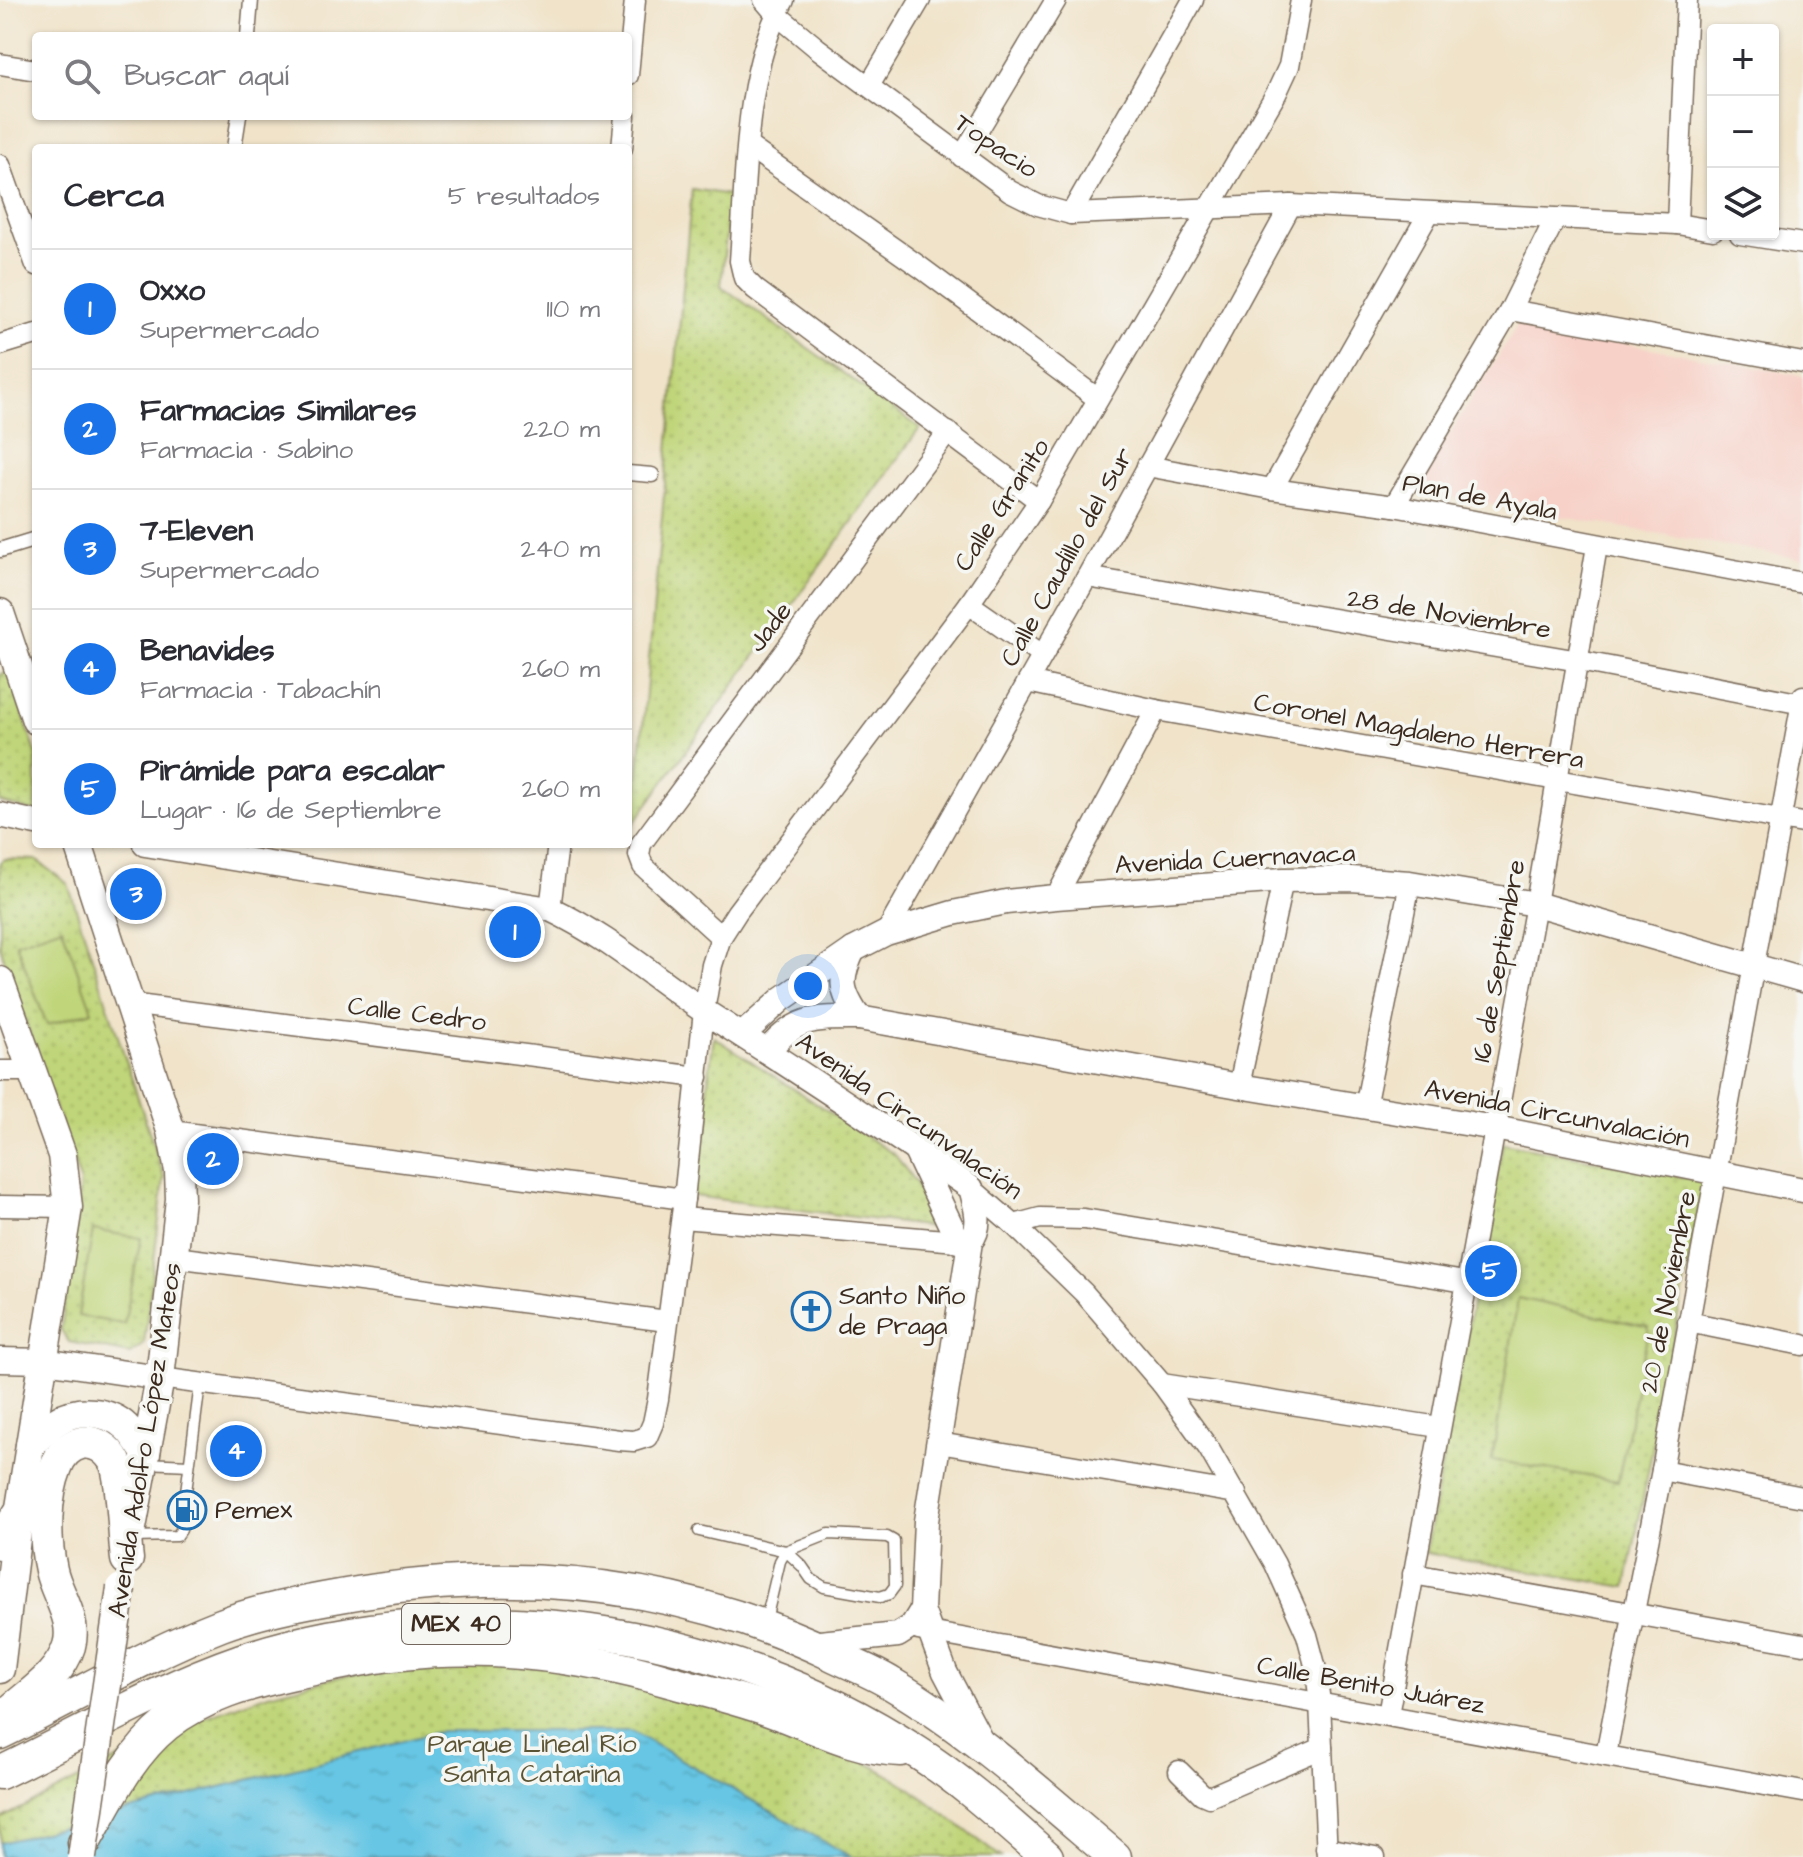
<!DOCTYPE html>
<html lang="es">
<head>
<meta charset="utf-8">
<style>
  body { margin:0; font-family:"Architects Daughter",sans-serif; background:#f7f7f7; color:#2b2b33 }
  .controls { position:absolute; right:24px; top:24px; display:grid; overflow:hidden; border-radius:8px; box-shadow:0 2px 6px #0004 }
  .controls button { width:72px; height:72px; display:grid; place-items:center; padding:0; border:0; border-bottom:2px solid #e1e1e2; background:#fff; color:#2b2b33; font:40px sans-serif }
  .you { position:absolute; left:808px; top:986px; width:28px; height:28px; margin:-20px; border:6px solid #fff; border-radius:50%; background:#1a73e8; box-shadow:0 0 0 12px #1a73e833 }
  .badge { display:grid; place-items:center; width:52px; height:52px; border-radius:50%; background:#1a73e8; color:#fff; font-size:26px; font-weight:700 }
  .pin { position:absolute; translate:-50% -50%; border:4px solid #fff; box-shadow:0 2px 8px #0006 }
  .list { margin:0; padding:0; list-style:none }
  h2 { display:flex; justify-content:space-between; align-items:center; height:104px; margin:0; padding:0 32px; font-size:34px }
  h2 small { font-size:26px; font-weight:400; color:#7c7c81 }
  .list li { display:grid; grid-template-columns:52px 1fr auto; gap:24px; align-items:center; box-sizing:border-box; height:120px; padding:0 32px; border-top:2px solid #e1e1e2 }
  .list b { display:block; font-size:30px; white-space:nowrap }
  .list p { margin:0; font-size:26px; white-space:nowrap; color:#7c7c81 }
  .list em { font-size:26px; font-style:normal; color:#7c7c81 }
  .icon { flex:none; width:44px; height:44px; fill:none; stroke:currentColor; stroke-width:2; stroke-linecap:round; stroke-linejoin:round }
  .map { position:relative; flex:none; width:1803px; height:1857px; overflow:hidden }
  .search { position:absolute; background:#fff; box-shadow:0 2px 6px #0004; left:32px; top:32px; width:600px; height:88px; display:flex; align-items:center; gap:20px; box-sizing:border-box; padding:0 28px; border-radius:8px; color:#7c7c81; font-size:30px }
  .panel { position:absolute; background:#fff; box-shadow:0 2px 6px #0004; left:32px; top:144px; width:600px; height:704px; border-radius:8px }
  .map>svg:first-child { display:block }
  .built { fill:#f7d1c8 }
  .park { fill:url(#park-dots); stroke:#7e804c; stroke-width:2 }
  .garden { fill:#c0d579; stroke:#7e804c; stroke-width:2 }
  .water { fill:url(#water-ripples); stroke:#507881; stroke-width:2 }
  .lines { fill:none; stroke-linecap:round; stroke-linejoin:round }
  .service-casing { stroke:#7a6b5a; stroke-width:13 }
  .pedestrian-casing { stroke:#7a6b5a; stroke-width:17 }
  .minor-casing { stroke:#7a6b5a; stroke-width:23 }
  .tertiary-casing { stroke:#7a6b5a; stroke-width:27 }
  .secondary-casing { stroke:#7a6b5a; stroke-width:31 }
  .trunk-casing { stroke:#7a6b5a; stroke-width:35 }
  .service { stroke:#fff; stroke-width:10 }
  .pedestrian { stroke:#fff; stroke-width:14 }
  .minor { stroke:#fff; stroke-width:20 }
  .tertiary { stroke:#fff; stroke-width:24 }
  .secondary { stroke:#fff; stroke-width:28 }
  .trunk { stroke:#fff; stroke-width:32 }
  .secondary-bridge-casing { stroke:#7a6b5a; stroke-width:31; stroke-linecap:butt }
  .secondary-bridge { stroke:#fff; stroke-width:28 }
  .labels { text-anchor:middle; dominant-baseline:central; stroke-width:7; stroke-linejoin:round; paint-order:stroke }
  .shield { fill:#f6f6f2; stroke:#73675e; stroke-width:2 }
  .shield-label { font-size:24px; font-weight:bold; fill:#3b2a1e }
  .street-label { font-size:26px; fill:#3b2a1e; stroke:#f6f6f2 }
  .poi-label { font-size:26px; fill:#3b2a1e; stroke:#f6f6f2; text-anchor:start }
  .park-label { font-size:26px; fill:#5c5535; stroke:#f6f6f2 }
</style>
</head>
<body>
<div class="map">
<svg width="1803" height="1857" viewBox="0 0 1803 1857">
  <defs>
    <pattern id="park-dots" width="8" height="8" patternUnits="userSpaceOnUse" patternTransform="scale(2)"><rect width="8" height="8" fill="#c0d579"/><path d="M2 2h.1M6 6h.1" fill="none" stroke="#a6b768" stroke-width="1.8" stroke-linecap="round"/></pattern>
    <pattern id="water-ripples" width="26" height="14" patternUnits="userSpaceOnUse" patternTransform="scale(2)"><rect width="26" height="14" fill="#66c6e4"/><path d="M2 4q2-2 4 0t4 0M15 11q2-2 4 0t4 0" fill="none" stroke="#59aac3"/></pattern>
  </defs>
  <rect width="100%" height="100%" fill="#f6f6f2"/>
  <filter id="ink" filterUnits="userSpaceOnUse"><feTurbulence type="fractalNoise" baseFrequency=".0125" numOctaves="2"/><feDisplacementMap in="SourceGraphic" scale="16" xChannelSelector="R" yChannelSelector="G"/><feConvolveMatrix kernelMatrix="1 2 1 2 8 2 1 2 1" color-interpolation-filters="sRGB"/></filter>
  <filter id="wash" filterUnits="userSpaceOnUse"><feTurbulence type="fractalNoise" baseFrequency=".006" numOctaves="4" result="noise"/><feDisplacementMap in="SourceGraphic" scale="32" xChannelSelector="R" yChannelSelector="G"/><feGaussianBlur stdDeviation="1.8" result="paint"/><feColorMatrix in="noise" values="0 0 0 0 0 0 0 0 0 0 0 0 0 0 0 0 0 1.4 0 .05"/><feComposite in="paint" operator="in"/></filter>
  <g filter="url(#wash)">
    <rect width="100%" height="100%" fill="#f0e3c9"/>
    <!-- built -->
    <polygon class="built" points="1518,324 1803,376 1803,559 1414,491"/>
    <!-- park -->
    <g class="park">
      <polygon points="692,189 730,195 721,286 920,428 634,823"/>
      <polygon points="7,668 36,753 36,812 0,802 0,676"/>
      <polygon points="4,859 36,860 68,884 164,1177 144,1344 130,1354 69,1342 61,1330 78,1209 80,1180 0,947 0,862"/>
      <polygon points="714,1037 895,1155 926,1197 939,1228 693,1196"/>
      <polygon points="1503,1143 1704,1181 1626,1587 1425,1553"/>
      <polygon points="515,1661 652,1677 859,1758 906,1785 1001,1857 0,1857 0,1819 192,1722 268,1694 343,1676 437,1664"/>
    </g>
    <!-- garden -->
    <g class="garden">
      <polygon points="62,927 92,1011 47,1025 16,943"/>
      <polygon points="93,1230 141,1238 124,1324 78,1316"/>
      <polygon points="1518,1298 1649,1327 1618,1481 1492,1460"/>
    </g>
    <!-- water -->
    <polygon class="water" points="441,1731 631,1731 851,1857 0,1857 0,1843"/>
  </g>
  <g filter="url(#ink)">
    <g class="lines">
      <!-- service casing -->
      <g class="service-casing">
        <g id="service">
          <polyline points="146,1463 189,1465"/>
          <polyline points="699,1531 786,1551 780,1561 765,1624"/>
          <polygon points="829,1534 887,1537 894,1541 895,1586 889,1594 880,1597 824,1587 811,1579 802,1566 786,1551"/>
          <polyline points="132,1537 177,1536 181,1530 200,1384"/>
        </g>
      </g>
      <!-- pedestrian casing -->
      <g class="pedestrian-casing">
        <g id="pedestrian">
          <polyline points="248,36 251,0"/>
          <polyline points="234,148 239,116"/>
          <polyline points="628,473 652,475"/>
          <polyline points="0,550 36,539"/>
        </g>
      </g>
      <!-- minor casing -->
      <g class="minor-casing">
        <g id="minor">
          <polyline points="764,0 776,14 817,48 1010,191 1038,205 1071,214 1291,205 1677,224 1713,230"/>
          <path d="M 784,0 C 743,73 746,179 740,261 L 744,278 L 755,289 L 1039,501"/>
          <polyline points="0,64 36,70"/>
          <polyline points="628,75 635,0"/>
          <polyline points="869,86 920,0"/>
          <polyline points="748,146 920,267 1098,399"/>
          <polyline points="622,148 625,116"/>
          <polyline points="962,157 1056,0"/>
          <polyline points="0,165 36,265"/>
          <polyline points="1071,214 1193,0"/>
          <polyline points="1677,224 1687,0"/>
          <polyline points="1740,234 1803,244"/>
          <polyline points="1510,310 1803,363"/>
          <polyline points="0,345 36,334"/>
          <polyline points="1147,466 1272,489 1394,506 1803,583"/>
          <polyline points="1272,489 1429,213"/>
          <polyline points="1394,506 1510,310 1555,219"/>
          <polyline points="1087,577 1579,661 1803,704"/>
          <polyline points="969,604 1042,655"/>
          <polyline points="1028,682 1156,710 1803,823"/>
          <polyline points="1056,897 1156,710"/>
          <polyline points="550,909 558,844"/>
          <polyline points="886,933 1087,577 1291,205"/>
          <polyline points="721,937 643,866 639,855 641,844 948,432"/>
          <polyline points="129,1004 698,1077"/>
          <polyline points="0,1071 32,1071"/>
          <polyline points="1239,1086 1283,880"/>
          <polyline points="1365,1107 1410,883"/>
          <polyline points="171,1131 684,1199"/>
          <polyline points="971,1188 1014,1225 1084,1293 1162,1384 1209,1449 1275,1564 1307,1635 1315,1665 1320,1702 1327,1857"/>
          <polyline points="0,1206 68,1207"/>
          <polyline points="682,1218 969,1242"/>
          <polyline points="1014,1225 1040,1218 1084,1219 1465,1282"/>
          <polyline points="175,1257 667,1321"/>
          <polyline points="1688,1322 1803,1345"/>
          <polyline points="160,1378 619,1440 634,1441 647,1437 653,1423 658,1399 684,1199 704,1011 712,965 721,937 737,912 969,604 1039,501 1276,94 1289,66 1301,0"/>
          <polyline points="1162,1384 1439,1427"/>
          <polyline points="939,1443 1236,1493"/>
          <polyline points="1662,1470 1803,1497"/>
          <polyline points="1413,1574 1803,1644"/>
          <polyline points="918,1630 1803,1792"/>
          <polyline points="1388,1715 1536,904 1597,546"/>
          <polyline points="1606,1754 1662,1470 1803,696"/>
          <polyline points="1179,1771 1202,1794 1209,1797 1322,1748"/>
          <polyline points="1326,1848 1375,1857"/>
        </g>
      </g>
      <!-- tertiary casing -->
      <g class="tertiary-casing">
        <g id="tertiary">
          <polyline points="0,815 36,823"/>
          <path d="M 145,844 L 550,909 C 609,937 653,977 707,1013 C 796,1070 884,1127 971,1188 C 976,1207 983,1226 970,1242 L 926,1521 L 922,1610 L 945,1672 L 982,1742"/>
          <path d="M 853,950 C 839,980 840,990 859,1018"/>
          <polyline points="742,1035 782,999 853,950 886,933 953,913 1006,902 1056,897 1283,880 1351,879 1410,883 1536,904 1803,980"/>
          <path d="M 768,1050 C 798,1016 815,1018 859,1018 L 1239,1086 L 1495,1128 L 1803,1190"/>
          <polyline points="916,1151 958,1241"/>
          <polyline points="0,1360 44,1361 160,1378"/>
          <polyline points="810,1644 898,1635 912,1626 922,1610"/>
        </g>
      </g>
      <!-- secondary casing -->
      <g class="secondary-casing">
        <g id="secondary">
          <polyline points="0,613 36,720"/>
          <polyline points="78,844 171,1131 179,1171 180,1199 160,1378 131,1533"/>
          <polyline points="0,981 62,1155 68,1207 19,1514 0,1669"/>
          <path d="M 30,1446 C 39,1437 48,1426 59,1420 C 78,1408 110,1411 126,1427 C 134,1434 139,1444 146,1453"/>
        </g>
      </g>
      <!-- trunk casing -->
      <g class="trunk-casing">
        <g id="trunk">
          <polyline points="0,1543 19,1514"/>
          <path d="M 0,1721 C 23,1697 59,1679 69,1646 C 77,1619 56,1594 51,1570 C 44,1539 44,1497 56,1467 C 60,1456 68,1446 81,1443 C 95,1440 108,1449 115,1462 C 123,1478 124,1538 127,1559"/>
          <path d="M 0,1733 C 74,1698 144,1655 221,1625 C 258,1611 300,1603 340,1596 C 509,1565 675,1580 831,1654 C 851,1664 873,1672 892,1684 C 973,1732 1043,1796 1115,1857"/>
          <path d="M 0,1773 C 80,1735 157,1689 241,1660 C 462,1587 721,1624 915,1751 C 963,1781 1005,1820 1047,1857"/>
          <path d="M 84,1843 C 108,1801 128,1756 166,1725 C 202,1696 250,1683 294,1673 C 330,1666 365,1657 401,1654 C 492,1644 588,1657 676,1683 C 709,1692 743,1700 775,1712 C 816,1727 856,1749 901,1750"/>
        </g>
      </g>
      <!-- service -->
      <use href="#service" class="service"/>
      <!-- pedestrian -->
      <use href="#pedestrian" class="pedestrian"/>
      <!-- minor -->
      <use href="#minor" class="minor"/>
      <!-- tertiary -->
      <use href="#tertiary" class="tertiary"/>
      <!-- secondary -->
      <use href="#secondary" class="secondary"/>
      <!-- trunk -->
      <use href="#trunk" class="trunk"/>
      <!-- secondary-bridge casing -->
      <g class="secondary-bridge-casing">
        <polyline id="secondary-bridge" points="82,1857 121,1588"/>
      </g>
      <!-- secondary-bridge -->
      <use href="#secondary-bridge" class="secondary-bridge"/>
    </g>
  </g>
  <!-- icons -->
  <defs>
    <g id="church-ring" transform="scale(2)"><circle r="9.5" fill="#f6f6f2" stroke="#1f6fb2" stroke-width="1.5"/><path d="M-1.2-6h2.4v3.5h3.3v2.4h-3.3V6h-2.4V-.1h-3.3v-2.4h3.3Z" fill="#1f6fb2"/></g>
    <g id="fuel-ring" transform="scale(2)"><circle r="9.5" fill="#f6f6f2" stroke="#1f6fb2" stroke-width="1.5"/><path d="M-5.5-6h7V0h2V4h1.3V-2.5L3-4.5l.8-.8L6-3V5H2.5V1h-1V6h-7ZM-4.2-4.7v3.2H.2V-4.7Z" fill="#1f6fb2"/></g>
  </defs>
  <g fill-rule="evenodd">
    <use href="#church-ring" x="811" y="1311"/>
    <use href="#fuel-ring" x="187" y="1510"/>
  </g>
  <g class="labels">
    <!-- shield labels -->
    <rect class="shield" x="402" y="1604" width="108" height="40" rx="6"/>
    <g class="shield-label">
      <text x="456" y="1624">MEX 40</text>
    </g>
    <!-- street labels -->
    <g class="street-label">
      <text transform="translate(996 146) rotate(34)">Topacio</text>
      <text transform="translate(1480 497) rotate(11)">Plan de Ayala</text>
      <text transform="translate(1002 505) rotate(-57)">Calle Granito</text>
      <text transform="translate(1067 557) rotate(-61)">Calle Caudillo del Sur</text>
      <text transform="translate(1449 614) rotate(9)">28 de Noviembre</text>
      <text transform="translate(770 627) rotate(-53)">Jade</text>
      <text transform="translate(1419 731) rotate(10)">Coronel Magdaleno Herrera</text>
      <text transform="translate(1235 859) rotate(-3)">Avenida Cuernavaca</text>
      <text transform="translate(1499 961) rotate(-80)">16 de Septiembre</text>
      <text transform="translate(417 1014) rotate(7)">Calle Cedro</text>
      <text transform="translate(1557 1114) rotate(11)">Avenida Circunvalación</text>
      <text transform="translate(909 1116) rotate(35)">Avenida Circunvalación</text>
      <text transform="translate(1668 1292) rotate(-79)">20 de Noviembre</text>
      <text transform="translate(145 1440) rotate(-81)">Avenida Adolfo López Mateos</text>
      <text transform="translate(1371 1685) rotate(10)">Calle Benito Juárez</text>
    </g>
    <!-- poi labels -->
    <g class="poi-label">
      <text x="839" y="1296">Santo Niño<tspan x="839" dy="30">de Praga</tspan></text>
      <text x="215" y="1510">Pemex</text>
    </g>
    <!-- park labels -->
    <g class="park-label">
      <text x="532" y="1744">Parque Lineal Río<tspan x="532" dy="30">Santa Catarina</tspan></text>
    </g>
  </g>
</svg>
<div class="controls">
<button>+</button>
<button>−</button>
<button><svg class="icon" aria-label="layers" viewBox="0 0 24 24"><path d="M12 4l9 5-9 5-9-5zM3 14l9 5 9-5"/></svg></button>
</div>
<div class="you"></div>
<div class="pin badge" style="left:515px;top:932px">1</div>
<div class="pin badge" style="left:213px;top:1159px">2</div>
<div class="pin badge" style="left:136px;top:894px">3</div>
<div class="pin badge" style="left:236px;top:1451px">4</div>
<div class="pin badge" style="left:1491px;top:1271px">5</div>
<div class="search"><svg class="icon" aria-label="search" viewBox="0 0 24 24"><circle cx="10" cy="10" r="6"/><path d="M15 15l6 6"/></svg>Buscar aquí</div>
<section class="panel">
<h2>Cerca<small>5 resultados</small></h2>
<ul class="list">
<li><span class="badge">1</span><div><b>Oxxo</b><p>Supermercado</p></div><em>110 m</em></li>
<li><span class="badge">2</span><div><b>Farmacias Similares</b><p>Farmacia · Sabino</p></div><em>220 m</em></li>
<li><span class="badge">3</span><div><b>7-Eleven</b><p>Supermercado</p></div><em>240 m</em></li>
<li><span class="badge">4</span><div><b>Benavides</b><p>Farmacia · Tabachín</p></div><em>260 m</em></li>
<li><span class="badge">5</span><div><b>Pirámide para escalar</b><p>Lugar · 16 de Septiembre</p></div><em>260 m</em></li>
</ul>
</section>
</div>
</body>
</html>
